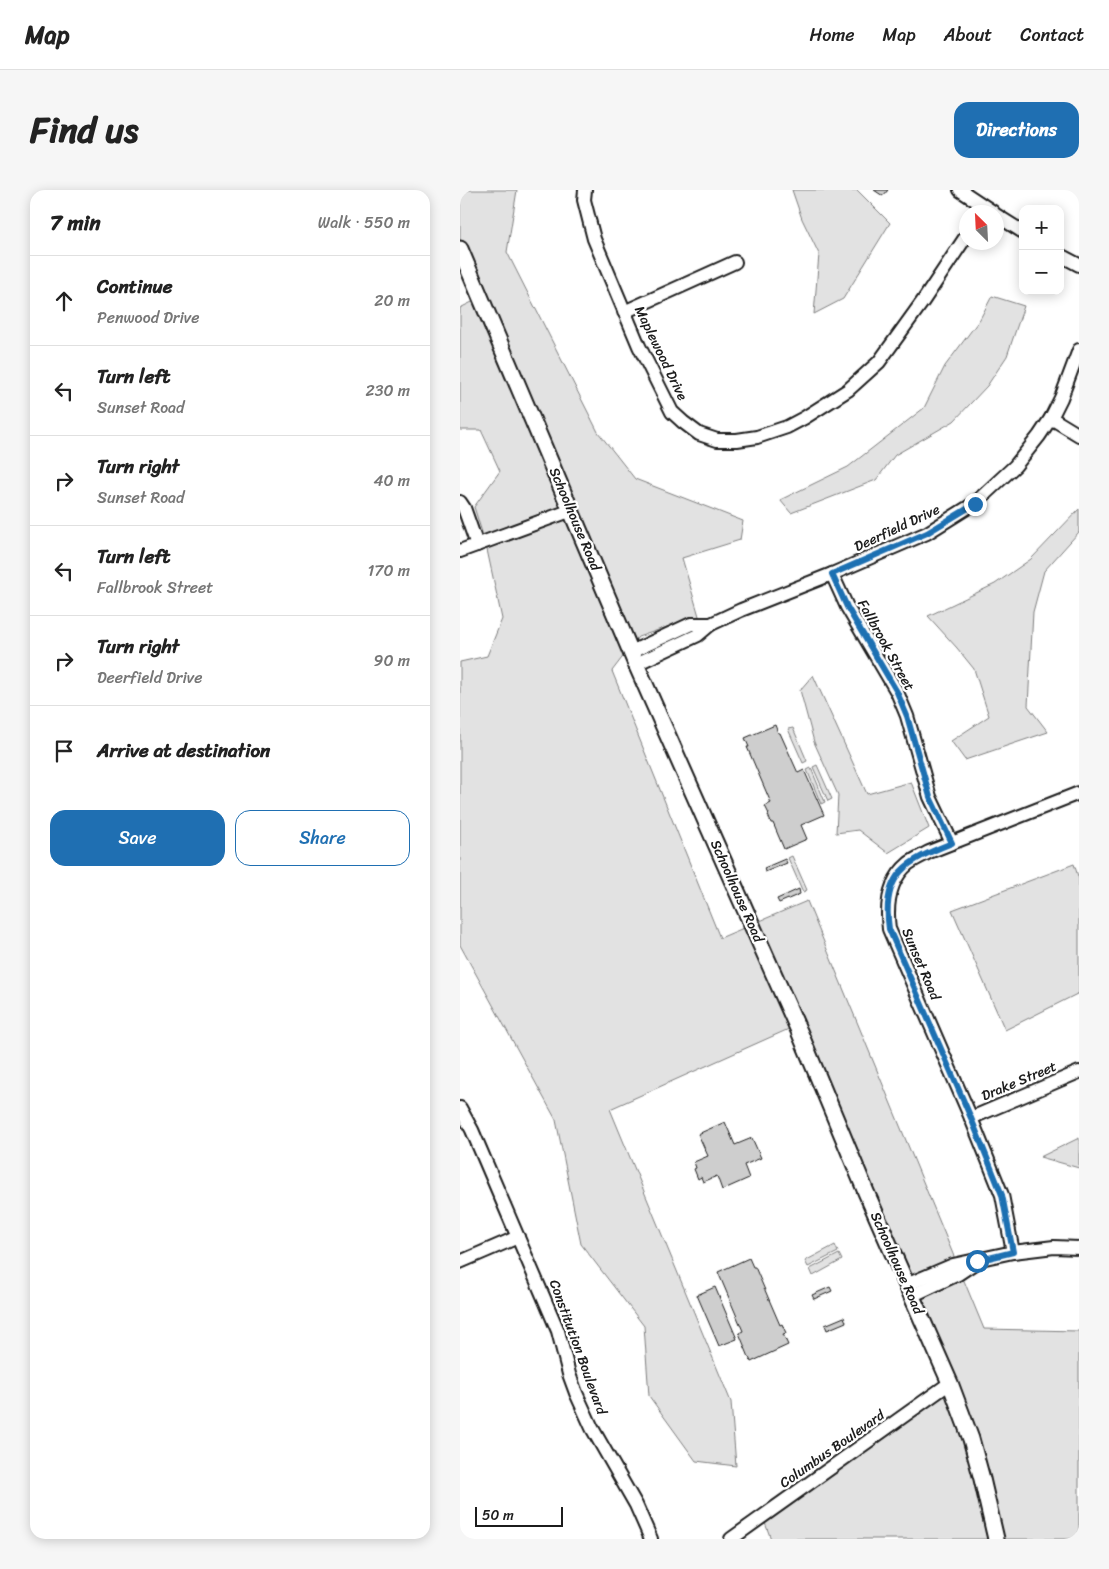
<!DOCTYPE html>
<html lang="en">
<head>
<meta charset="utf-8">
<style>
  body { margin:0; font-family:Sriracha,sans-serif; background:#f6f6f6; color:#222 }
  .controls { position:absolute; right:15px; top:15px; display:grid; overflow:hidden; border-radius:10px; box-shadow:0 2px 12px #0003 }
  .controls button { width:45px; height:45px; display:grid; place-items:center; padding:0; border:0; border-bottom:1px solid #e0e0e0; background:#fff; color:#222; font:25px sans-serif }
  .compass { position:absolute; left:499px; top:15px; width:45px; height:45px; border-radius:50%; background:#fff; box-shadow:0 2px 12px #0003; rotate:336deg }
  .scale { position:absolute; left:15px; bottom:12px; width:88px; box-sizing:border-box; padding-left:5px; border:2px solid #1c1c1c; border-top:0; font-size:14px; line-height:18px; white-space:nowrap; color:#1c1c1c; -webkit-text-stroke:4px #fff; paint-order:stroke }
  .stop { position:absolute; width:15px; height:15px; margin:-11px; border:4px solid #1f6fb2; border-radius:50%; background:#fff }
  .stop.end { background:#1f6fb2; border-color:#fff; box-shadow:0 1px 5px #0008 }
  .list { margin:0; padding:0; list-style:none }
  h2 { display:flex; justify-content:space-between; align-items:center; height:65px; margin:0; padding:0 20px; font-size:21px }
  h2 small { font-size:16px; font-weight:400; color:#767676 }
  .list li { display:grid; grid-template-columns:32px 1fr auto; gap:15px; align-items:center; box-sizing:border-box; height:90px; padding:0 20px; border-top:1px solid #e0e0e0 }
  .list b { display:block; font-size:19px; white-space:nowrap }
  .list p { margin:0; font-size:16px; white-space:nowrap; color:#767676 }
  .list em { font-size:16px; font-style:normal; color:#767676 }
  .actions { display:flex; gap:10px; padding:15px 20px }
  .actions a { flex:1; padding:11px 0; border:1px solid #1f6fb2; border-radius:15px; text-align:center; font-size:18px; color:#1f6fb2 }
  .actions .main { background:#1f6fb2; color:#fff }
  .icon { flex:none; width:28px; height:28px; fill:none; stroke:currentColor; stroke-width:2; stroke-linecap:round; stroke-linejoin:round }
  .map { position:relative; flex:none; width:619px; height:1349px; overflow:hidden; border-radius:15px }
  header { display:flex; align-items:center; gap:30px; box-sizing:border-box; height:70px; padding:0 25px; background:#fff; border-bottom:1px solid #e0e0e0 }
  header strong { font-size:24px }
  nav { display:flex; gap:28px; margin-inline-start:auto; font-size:18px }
  .intro { display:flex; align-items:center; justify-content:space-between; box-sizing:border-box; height:120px; padding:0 30px }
  h1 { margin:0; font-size:35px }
  .button { padding:12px 22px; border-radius:15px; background:#1f6fb2; color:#fff; font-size:18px; font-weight:700 }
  main { display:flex; gap:30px; padding:0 30px }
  aside { flex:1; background:#fff; border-radius:15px; box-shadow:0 2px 12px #0003 }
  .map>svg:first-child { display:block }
  .green { fill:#e2e2e2; stroke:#7f7f7f }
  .building { fill:#cecece; stroke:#1c1c1c }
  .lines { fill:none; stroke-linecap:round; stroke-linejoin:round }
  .minor-casing { stroke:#1c1c1c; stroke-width:16 }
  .tertiary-casing { stroke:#1c1c1c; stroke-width:19 }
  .minor { stroke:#fff; stroke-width:12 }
  .tertiary { stroke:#fff; stroke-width:15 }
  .route { stroke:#1f6fb2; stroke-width:6 }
  .labels { text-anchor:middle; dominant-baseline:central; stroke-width:4.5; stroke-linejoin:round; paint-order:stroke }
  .street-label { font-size:14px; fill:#1c1c1c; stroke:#fff }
</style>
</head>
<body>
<header>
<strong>Map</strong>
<nav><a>Home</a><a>Map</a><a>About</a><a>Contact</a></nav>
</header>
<div class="intro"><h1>Find us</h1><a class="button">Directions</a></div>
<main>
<aside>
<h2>7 min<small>Walk · 550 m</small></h2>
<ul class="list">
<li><svg class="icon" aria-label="ahead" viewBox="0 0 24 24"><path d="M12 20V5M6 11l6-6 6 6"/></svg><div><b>Continue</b><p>Penwood Drive</p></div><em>20 m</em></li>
<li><svg class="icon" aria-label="left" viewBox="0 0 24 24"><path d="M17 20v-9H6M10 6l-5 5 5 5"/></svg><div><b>Turn left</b><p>Sunset Road</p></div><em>230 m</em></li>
<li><svg class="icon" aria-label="right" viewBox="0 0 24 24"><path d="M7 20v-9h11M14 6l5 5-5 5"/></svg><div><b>Turn right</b><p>Sunset Road</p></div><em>40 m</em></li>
<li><svg class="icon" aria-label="left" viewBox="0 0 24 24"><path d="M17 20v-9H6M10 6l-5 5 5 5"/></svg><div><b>Turn left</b><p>Fallbrook Street</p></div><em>170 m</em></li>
<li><svg class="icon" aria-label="right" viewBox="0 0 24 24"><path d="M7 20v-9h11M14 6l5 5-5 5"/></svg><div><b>Turn right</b><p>Deerfield Drive</p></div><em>90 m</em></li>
<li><svg class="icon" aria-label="arrive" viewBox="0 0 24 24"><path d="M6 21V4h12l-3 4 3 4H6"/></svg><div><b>Arrive at destination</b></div></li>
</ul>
<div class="actions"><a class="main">Save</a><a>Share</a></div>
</aside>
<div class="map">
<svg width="619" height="1349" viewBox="0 0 619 1349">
  <rect width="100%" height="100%" fill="#fff"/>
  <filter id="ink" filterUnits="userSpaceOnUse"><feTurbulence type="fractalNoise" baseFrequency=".02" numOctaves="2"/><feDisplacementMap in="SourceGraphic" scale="10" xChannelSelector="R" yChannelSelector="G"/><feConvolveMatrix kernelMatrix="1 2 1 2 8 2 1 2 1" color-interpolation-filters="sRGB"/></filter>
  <g filter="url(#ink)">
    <!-- green -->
    <g class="green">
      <polygon points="0,0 57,0 47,62 138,242 175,289 283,331 280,350 222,368 239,426 178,447 152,481 260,748 347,711 524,1139 619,1141 619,1349 311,1349 305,1333 489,1195 331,838 150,919 271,1212 276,1276 236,1271 189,1206 184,1136 121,1054 96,930 0,755 0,472 27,466 42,429 26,355 14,317 40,281 21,240 0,240 0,118 20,108 0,60"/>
      <polygon points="332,0 397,0 430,33 383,109 354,124 359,64 342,29"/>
      <polygon points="532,106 564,116 547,166 527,196 494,231 435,265 416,290 331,323 320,310 388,277 464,218 485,176 520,129"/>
      <polygon points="619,319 619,342 584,381 573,422 568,516 588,542 505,570 491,551 529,526 514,479 497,458 468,426 535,394 571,369"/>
      <polygon points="353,485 407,604 451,592 469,638 428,663 398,640 376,643 378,605 354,552 340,500"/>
      <polygon points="333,538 347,571 343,573 328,539"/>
      <polygon points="357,575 372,609 368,611 353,577"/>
      <polygon points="351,578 365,612 361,614 347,580"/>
      <polygon points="332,666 347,700 343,702 328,668"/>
      <polygon points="614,674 619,689 619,803 545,840 492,720"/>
      <polygon points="619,948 619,978 580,967"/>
      <polygon points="375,1055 378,1062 348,1077 345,1071"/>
      <polygon points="379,1064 382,1070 353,1086 350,1079"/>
    </g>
    <!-- building -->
    <g class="building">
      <polygon points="414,0 428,0 423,6"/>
      <polygon points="315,535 318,543 320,543 338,583 344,580 364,625 341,635 347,649 324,659 313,633 311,633 308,625 309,624 305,616 311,613 287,557 289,557 285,548"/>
      <polygon points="325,669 327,673 305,682 304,678"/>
      <polygon points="339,699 340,704 319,713 317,709"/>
      <polygon points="265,932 275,955 292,948 301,968 284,975 289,988 262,1000 257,986 243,992 241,987 238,989 234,979 236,978 234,972 248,966 238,944"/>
      <polygon points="289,1068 293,1077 295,1077 320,1135 322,1134 326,1143 323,1144 328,1155 291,1172 279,1143 283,1141 258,1082"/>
      <polygon points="255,1097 277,1149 259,1156 237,1105"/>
      <polygon points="370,1097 372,1101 354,1109 352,1105"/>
      <polygon points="384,1127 386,1132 367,1140 365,1135"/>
    </g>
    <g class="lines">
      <!-- minor casing -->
      <g class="minor-casing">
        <g id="minor">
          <polyline points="125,0 124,10 134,49 179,156 212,222 223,232 239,244 257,250 277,250 297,247 327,237 344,228 388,200 419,172 463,111 507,45"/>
          <polyline points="500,0 533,22"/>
          <polyline points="536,25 563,42"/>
          <polyline points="600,65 619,75"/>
          <polyline points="164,122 275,72"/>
          <polyline points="591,228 619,245"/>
          <polyline points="0,312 4,318 17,355"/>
          <polyline points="0,361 112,320"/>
          <polyline points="372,384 387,417 437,502 447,526 470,607 492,653"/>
          <polyline points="171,462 231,434 251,434"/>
          <polyline points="176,474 238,445 251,434 281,420 372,384 467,343 515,313 555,276 579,246 591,228 601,208 619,160"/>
          <polyline points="0,918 12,940 98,1141 109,1184 116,1203 132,1238 176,1315 191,1349"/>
          <polyline points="511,928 619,882"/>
          <path d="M 553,1062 L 542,1005 L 511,928 L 429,739 C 426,715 429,690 448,674 C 454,669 462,666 469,662 L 619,603"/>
          <polyline points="0,1072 58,1047"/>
          <polyline points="446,1095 493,1075 553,1062 594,1057 619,1058"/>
          <polyline points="451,1106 498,1084 513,1074"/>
          <polyline points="271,1349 490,1193"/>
        </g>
      </g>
      <!-- tertiary casing -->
      <g class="tertiary-casing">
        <polyline id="tertiary" points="0,59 176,474 339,841 406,1002 490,1193 511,1249 522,1289 536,1349"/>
      </g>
      <!-- minor -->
      <use href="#minor" class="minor"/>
      <!-- tertiary -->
      <use href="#tertiary" class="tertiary"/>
    </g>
  </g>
  <g class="lines" filter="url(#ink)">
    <!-- route -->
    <path class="route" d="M 515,314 L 467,343 L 372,384 L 387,417 L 437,502 L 447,526 L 470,607 L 492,653 C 447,671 421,683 429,739 L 511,928 L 542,1005 L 553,1062 L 517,1071"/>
  </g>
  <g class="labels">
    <!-- street labels -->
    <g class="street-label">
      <text transform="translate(201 163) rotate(64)">Maplewood Drive</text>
      <text transform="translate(115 329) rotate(67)">Schoolhouse Road</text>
      <text transform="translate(437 338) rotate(-25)">Deerfield Drive</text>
      <text transform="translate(426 455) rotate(61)">Fallbrook Street</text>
      <text transform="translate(277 701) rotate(66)">Schoolhouse Road</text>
      <text transform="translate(461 774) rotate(67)">Sunset Road</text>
      <text transform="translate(559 891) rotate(-23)">Drake Street</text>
      <text transform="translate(437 1073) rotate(66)">Schoolhouse Road</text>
      <text transform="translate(118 1157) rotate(70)">Constitution Boulevard</text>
      <text transform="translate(372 1259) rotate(-35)">Columbus Boulevard</text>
    </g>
  </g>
</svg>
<div class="controls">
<button>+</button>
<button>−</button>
</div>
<svg class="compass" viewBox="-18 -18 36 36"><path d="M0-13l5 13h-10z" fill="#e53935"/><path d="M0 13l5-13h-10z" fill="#767676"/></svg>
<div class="scale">50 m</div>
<div class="stop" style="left:517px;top:1071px"></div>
<div class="stop end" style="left:515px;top:314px"></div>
</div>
</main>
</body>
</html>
